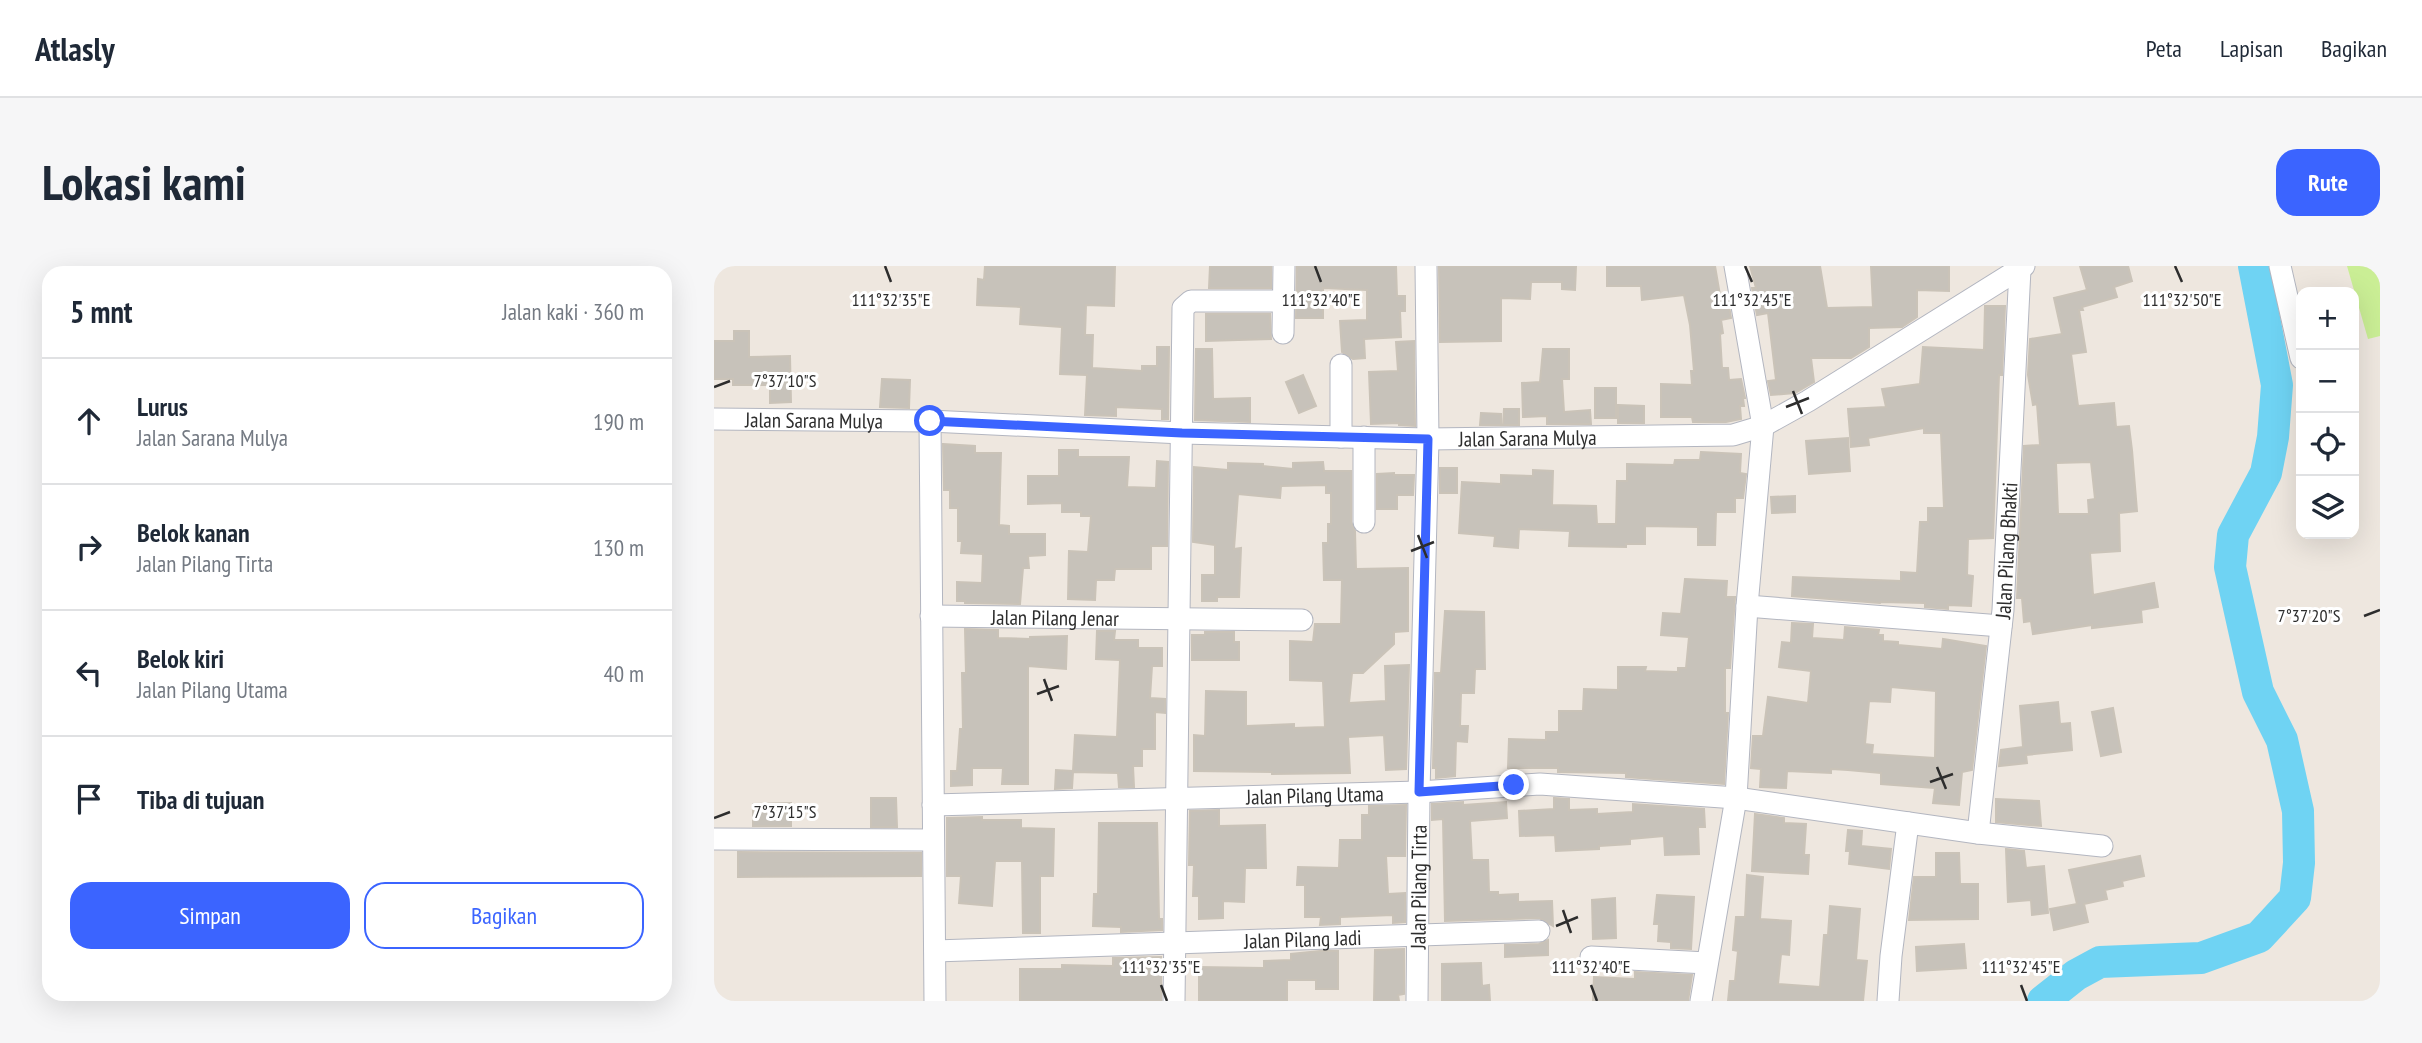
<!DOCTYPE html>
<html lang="id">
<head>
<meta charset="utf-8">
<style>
  body { margin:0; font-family:"PT Sans Narrow",sans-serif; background:#f6f6f7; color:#1f2937 }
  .controls { position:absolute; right:21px; top:21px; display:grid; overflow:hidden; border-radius:14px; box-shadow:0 7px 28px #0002 }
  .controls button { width:63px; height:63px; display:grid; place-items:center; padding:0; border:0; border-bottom:2px solid #e0e1e3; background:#fff; color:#1f2937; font:35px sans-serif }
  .stop { position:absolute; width:21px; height:21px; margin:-16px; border:5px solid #3b64ff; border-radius:50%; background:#fff }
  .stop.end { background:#3b64ff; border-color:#fff; box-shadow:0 2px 7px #0008 }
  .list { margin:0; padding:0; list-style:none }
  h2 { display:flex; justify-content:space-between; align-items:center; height:91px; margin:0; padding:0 28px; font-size:30px }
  h2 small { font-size:23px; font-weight:400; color:#747a83 }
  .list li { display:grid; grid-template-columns:46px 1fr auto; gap:21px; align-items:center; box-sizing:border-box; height:126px; padding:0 28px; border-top:2px solid #e0e1e3 }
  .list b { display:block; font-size:26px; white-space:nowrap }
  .list p { margin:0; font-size:23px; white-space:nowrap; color:#747a83 }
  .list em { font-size:23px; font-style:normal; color:#747a83 }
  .actions { display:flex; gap:14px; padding:21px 28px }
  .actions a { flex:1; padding:16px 0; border:2px solid #3b64ff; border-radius:21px; text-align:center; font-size:24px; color:#3b64ff }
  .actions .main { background:#3b64ff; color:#fff }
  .icon { flex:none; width:38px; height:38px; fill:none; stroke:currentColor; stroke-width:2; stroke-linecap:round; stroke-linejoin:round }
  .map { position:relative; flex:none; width:1666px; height:735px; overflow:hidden; border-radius:21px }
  header { display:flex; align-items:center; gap:42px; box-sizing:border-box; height:98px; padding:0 35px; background:#fff; border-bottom:2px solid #e0e1e3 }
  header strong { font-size:33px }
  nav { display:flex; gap:38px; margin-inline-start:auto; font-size:24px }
  .intro { display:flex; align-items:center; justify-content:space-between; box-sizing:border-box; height:168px; padding:0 42px }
  h1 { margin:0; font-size:49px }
  .button { padding:18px 32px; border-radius:21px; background:#3b64ff; color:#fff; font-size:24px; font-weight:700 }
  main { display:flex; gap:42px; padding:0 42px }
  aside { flex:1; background:#fff; border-radius:21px; box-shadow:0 7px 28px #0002 }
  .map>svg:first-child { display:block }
  .pitch { fill:#caee95 }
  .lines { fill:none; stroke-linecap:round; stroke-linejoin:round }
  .river { stroke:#6fd3f3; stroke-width:32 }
  .building { fill:#c7c2ba; stroke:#cac3b8; stroke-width:2; fill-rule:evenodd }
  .minor-casing { stroke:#b3b6c0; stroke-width:23 }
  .minor { stroke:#fff; stroke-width:21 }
  .route { stroke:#3b64ff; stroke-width:9 }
  .ticks { fill:none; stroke:#2d2d2d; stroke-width:2.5 }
  .labels { text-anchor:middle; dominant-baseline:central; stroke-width:6; stroke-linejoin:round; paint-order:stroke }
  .street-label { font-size:21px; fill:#2d2d2d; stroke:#fff }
  .ticks-label { font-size:18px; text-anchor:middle; fill:#2d2d2d; stroke:#fff; stroke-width:6; stroke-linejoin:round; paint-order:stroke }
</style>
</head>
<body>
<header>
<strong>Atlasly</strong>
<nav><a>Peta</a><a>Lapisan</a><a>Bagikan</a></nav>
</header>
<div class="intro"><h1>Lokasi kami</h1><a class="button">Rute</a></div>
<main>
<aside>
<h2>5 mnt<small>Jalan kaki · 360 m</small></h2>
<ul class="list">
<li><svg class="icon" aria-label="ahead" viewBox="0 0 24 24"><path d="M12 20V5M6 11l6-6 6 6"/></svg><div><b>Lurus</b><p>Jalan Sarana Mulya</p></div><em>190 m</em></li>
<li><svg class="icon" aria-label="right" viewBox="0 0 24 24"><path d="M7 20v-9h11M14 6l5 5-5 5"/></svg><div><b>Belok kanan</b><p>Jalan Pilang Tirta</p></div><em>130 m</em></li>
<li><svg class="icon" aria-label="left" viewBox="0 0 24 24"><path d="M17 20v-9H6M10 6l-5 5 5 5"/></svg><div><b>Belok kiri</b><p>Jalan Pilang Utama</p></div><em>40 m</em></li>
<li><svg class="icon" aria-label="arrive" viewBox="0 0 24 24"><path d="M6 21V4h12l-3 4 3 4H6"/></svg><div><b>Tiba di tujuan</b></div></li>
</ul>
<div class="actions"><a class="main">Simpan</a><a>Bagikan</a></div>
</aside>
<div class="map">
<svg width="1666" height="735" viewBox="0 0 1666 735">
  <rect width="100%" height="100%" fill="#eee7df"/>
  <!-- pitch -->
  <polygon class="pitch" points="1633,0 1666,0 1666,70 1654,73"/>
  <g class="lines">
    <!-- river -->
    <polyline class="river" points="1329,735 1362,709 1386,696 1487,692 1545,671 1581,632 1585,597 1584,545 1568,474 1544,426 1516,301 1519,269 1552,207 1559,171 1563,119 1540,0"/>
  </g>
  <!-- building -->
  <g class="building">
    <polygon points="271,0 401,0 400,40 372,39 371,69 379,69 378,102 428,105 428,100 443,100 443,81 455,81 454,153 448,153 448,143 402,141 402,150 371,149 373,109 346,108 348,61 306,58 307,41 263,39 264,13 270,14"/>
    <polygon points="496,0 557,0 557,22 495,22"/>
    <polygon points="583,0 682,0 683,30 691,30 691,45 686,45 687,71 650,73 651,92 639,93 628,86 626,55 653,54 653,24 609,22 609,52 582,52"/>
    <polygon points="725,0 862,0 861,24 848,23 848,16 817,16 816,33 787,32 787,75 726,76"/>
    <polygon points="893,0 1001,0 1007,35 1014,34 1017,52 1007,54 1009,67 1006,68 1008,102 1014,102 1015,114 1027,113 1031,132 1029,132 1030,140 1026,140 1027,153 1012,156 979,156 978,151 947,151 947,118 978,119 977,105 980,105 976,59 970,29 928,34 927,20 893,20"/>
    <polygon points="1036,0 1106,0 1113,42 1159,41 1157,0 1235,0 1235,25 1203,24 1203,51 1188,61 1155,62 1155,81 1137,92 1097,92 1100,116 1081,127 1057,129 1054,115 1062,114 1054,47 1043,49 1038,22 1042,22"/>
    <path d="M 1366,0 L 1414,0 L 1418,15 L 1400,21 L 1403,31 L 1368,41 L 1369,44 L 1365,44 L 1372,86 L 1357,88 L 1364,140 L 1400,137 L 1402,161 L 1415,160 L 1418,184 L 1423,245 L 1405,247 L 1406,285 L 1376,287 L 1379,329 L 1440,317 L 1444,341 L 1427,344 L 1428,356 L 1378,362 L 1378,359 L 1319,368 L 1317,355 L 1310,356 L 1308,332 L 1303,332 L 1310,180 L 1326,179 L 1323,138 L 1319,139 L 1314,109 L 1316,73 L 1348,68 L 1340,32 L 1373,24 ZM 1377,196 L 1381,233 L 1374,234 L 1375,248 L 1344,248 L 1342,197 Z"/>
    <polygon points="1271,40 1291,40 1288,109 1285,109 1279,272 1254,273 1253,309 1259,310 1257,340 1234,339 1234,343 1211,341 1211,337 1167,336 1166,337 1078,330 1079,311 1187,315 1187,306 1203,307 1206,256 1214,256 1214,242 1230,242 1227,167 1210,167 1210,162 1154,172 1155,179 1137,181 1134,143 1172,141 1168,123 1206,118 1209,81 1270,84"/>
    <polygon points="492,48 556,48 557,73 492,75"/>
    <polygon points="20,65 35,65 35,91 76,90 77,136 56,137 56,119 19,119 19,113 0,113 0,75 20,75"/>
    <polygon points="700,75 701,160 685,159 685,157 657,158 655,106 684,105 682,76"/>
    <polygon points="482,83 498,83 499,133 536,132 536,156 481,154"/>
    <polygon points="829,83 855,83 855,113 848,113 850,146 876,144 877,158 833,158 833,150 809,151 808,117 826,116"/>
    <polygon points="589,109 602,140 585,147 572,116"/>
    <polygon points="168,113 196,114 195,142 166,141"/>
    <rect x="881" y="122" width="21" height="30"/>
    <polygon points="904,139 930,140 930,157 904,157"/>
    <polygon points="790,143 805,143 805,159 789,159"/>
    <polygon points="767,147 787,148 787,159 766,159"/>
    <polygon points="1134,172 1136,205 1095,208 1092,175"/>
    <polygon points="229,178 261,180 261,187 287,187 285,259 295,260 295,268 331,268 331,289 314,290 315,302 309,302 306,338 251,337 251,335 243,335 243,316 268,317 269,288 247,287 248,275 244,275 244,242 236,242 236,224 230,224"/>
    <polygon points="345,184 364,184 364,191 415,191 413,221 442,222 443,195 454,196 453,280 437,280 437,303 401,303 400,314 382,314 381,334 354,333 355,285 374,286 377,250 367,250 367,246 348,246 348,237 314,238 314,210 345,210"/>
    <polygon points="987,186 1027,188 1026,207 1032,208 1029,232 1021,232 1021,246 1002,246 1001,279 984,279 984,261 931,260 931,278 912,278 912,281 855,280 856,265 805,263 804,282 780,280 781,270 745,267 748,216 787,218 787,209 819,210 819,204 839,205 838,239 882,240 883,258 902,258 903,215 913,215 913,198 960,199 961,194 986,194"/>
    <polygon points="609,196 610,205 637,205 637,256 641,265 642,303 694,302 694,365 680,366 680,378 649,407 638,407 635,437 672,435 671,400 695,399 692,503 672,504 670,469 634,471 636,507 558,508 558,506 480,505 480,469 491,470 492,425 532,426 532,460 580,458 580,462 611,461 609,415 576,414 576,375 599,376 601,358 627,358 628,314 610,314 609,277 614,277 614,258 617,258 617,227 612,227 612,219 567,220 566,232 524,228 520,283 527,282 525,331 503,331 503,335 488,335 488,309 501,309 501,279 479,276 480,201 514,204 514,197 549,198 549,200 579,203 579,197"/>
    <rect x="726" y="202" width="17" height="25"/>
    <polygon points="680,207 680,209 700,209 699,229 683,229 683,243 663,243 663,208"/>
    <polygon points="1081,230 1081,246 1058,247 1057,231"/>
    <polygon points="971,313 1013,315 1012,331 1021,331 1016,402 1011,402 1011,447 1014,447 1010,518 912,511 912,507 844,506 844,502 794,502 795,473 832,474 832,466 845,466 845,445 869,445 870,423 904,424 904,401 932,401 931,405 964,406 964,402 972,402 975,371 947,369 949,347 967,348"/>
    <polygon points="731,345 770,346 771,403 761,403 760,427 747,427 746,460 754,460 753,476 742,475 741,510 722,512 722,502 719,502 721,407 727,407"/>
    <path d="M 1078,357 L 1099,358 L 1098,372 L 1130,374 L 1131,361 L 1165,364 L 1164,369 L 1169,369 L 1169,375 L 1184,376 L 1184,379 L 1228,383 L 1229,373 L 1272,380 L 1258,504 L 1248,506 L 1245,539 L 1219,537 L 1221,522 L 1167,518 L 1167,507 L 1134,504 L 1117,503 L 1117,507 L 1073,505 L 1072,522 L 1046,521 L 1047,503 L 1037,502 L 1039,470 L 1049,470 L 1054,431 L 1094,437 L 1097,405 L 1065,401 L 1068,376 L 1077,377 ZM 1177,421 L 1222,425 L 1221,492 L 1158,488 L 1159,479 L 1151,478 L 1155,435 L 1176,436 Z"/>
    <polygon points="251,363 284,364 284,372 316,373 316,371 353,370 352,403 314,400 314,518 288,518 289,502 258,502 258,519 237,520 237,505 243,505 246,463 249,463 248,407 252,407"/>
    <polygon points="383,365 401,365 400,374 424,374 424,382 448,382 448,400 438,400 436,432 451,433 451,447 441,446 441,483 428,483 428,500 419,500 420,521 405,521 404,507 359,506 358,522 341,523 342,504 359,505 361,469 403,471 406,394 382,393"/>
    <polygon points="491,366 520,366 520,376 525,376 525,394 478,394 478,369 491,369"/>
    <polygon points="1344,436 1346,458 1356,457 1358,484 1312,489 1313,497 1285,500 1287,484 1309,481 1306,440"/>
    <polygon points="1399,442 1407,486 1387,490 1378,446"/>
    <polygon points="157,532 182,532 183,561 157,561"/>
    <polygon points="840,532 855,533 855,544 883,543 883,548 919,546 919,538 990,543 991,561 984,561 985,588 951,589 950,570 916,573 916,578 885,580 885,583 842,585 841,569 806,570 805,545 840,543"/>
    <polygon points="1282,533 1325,535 1327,560 1282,556"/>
    <polygon points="749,536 749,539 792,536 793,552 756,555 758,594 774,594 775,626 784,626 784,629 804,628 804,636 838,635 839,660 825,652 731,655 729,553 718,554 718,538"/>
    <polygon points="77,537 77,560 39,560 39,538"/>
    <polygon points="692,539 691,590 672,590 674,628 691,627 691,656 679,657 679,649 626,651 626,658 606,659 607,651 591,651 591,619 583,619 584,601 625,602 626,574 648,574 648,549 655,549 655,540"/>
    <polygon points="505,544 505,560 551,559 552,602 531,602 530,636 509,635 509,652 485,653 485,630 479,630 480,599 475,599 476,545"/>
    <polygon points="1041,548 1070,552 1070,557 1092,558 1090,589 1095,589 1094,608 1038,605"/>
    <polygon points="268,551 268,554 307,554 307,562 340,563 339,610 326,610 326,667 309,667 308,595 281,595 278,640 245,637 247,610 233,610 233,552"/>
    <polygon points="385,557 443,557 445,653 448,653 448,664 407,666 407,661 379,660 380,628 384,628"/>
    <polygon points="1134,564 1148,565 1147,580 1177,583 1175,603 1135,598 1136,585 1132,585"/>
    <polygon points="1292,583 1310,585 1312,602 1330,600 1334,647 1318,649 1317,634 1294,636"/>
    <polygon points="24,586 207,587 207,610 24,611"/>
    <polygon points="1222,587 1245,587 1246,618 1264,618 1264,653 1195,654 1200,611 1222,611"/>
    <polygon points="1426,590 1430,610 1408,615 1409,620 1391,624 1393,633 1370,638 1374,656 1340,664 1336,643 1363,638 1355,604"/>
    <polygon points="1033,609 1049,611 1046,653 1077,655 1075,689 1067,688 1064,718 1106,721 1110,669 1114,669 1116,640 1146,643 1142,694 1153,695 1149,735 1014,735 1016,715 1021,715 1024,685 1019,684 1022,651 1031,651"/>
    <polygon points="943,629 980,631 977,683 957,682 957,676 944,675 945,658 940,658"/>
    <polygon points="901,632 902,672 879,673 878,634"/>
    <polygon points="834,674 834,689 791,691 791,679 825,678"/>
    <polygon points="1250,678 1252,702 1203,705 1202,681"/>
    <polygon points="690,683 690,728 684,729 685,735 660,735 661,684"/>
    <polygon points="606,685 624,685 624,723 602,723 602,714 573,714 573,735 485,735 485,701 550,702 550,695 577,694 577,688"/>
    <polygon points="447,691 447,735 306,735 306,703 348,703 348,699 399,700 399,692"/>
    <polygon points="767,697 768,720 775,719 776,735 728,735 728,698"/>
    <polygon points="921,706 978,709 974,735 879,735 880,711 921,713"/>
  </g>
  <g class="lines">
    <!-- minor casing -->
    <g class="minor-casing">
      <g id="minor">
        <polyline points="1566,0 1587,92"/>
        <polyline points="569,67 570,0"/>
        <path id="s1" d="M 0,153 L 216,155 L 468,167 L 714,173 L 1019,169 L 1049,160 L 1094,135 L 1310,0"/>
        <polyline points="216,155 221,735"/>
        <polyline points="627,171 627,99"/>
        <polyline points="650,171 650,256"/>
        <polyline points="1033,340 1287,360"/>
        <path id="s2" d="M 217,350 L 588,354"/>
        <path id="s3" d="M 219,539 L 705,526 L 826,518 L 1022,532 L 1264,567 L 1388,580"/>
        <path id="s4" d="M 1264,567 L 1289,344 L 1306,3"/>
        <polyline points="0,573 219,574"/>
        <path id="s5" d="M 221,685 L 825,665"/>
        <polyline points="877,691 993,697"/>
        <polyline points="460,735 469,42 477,35 569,35"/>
        <path id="s6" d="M 703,735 L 705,526 L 714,173 L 712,0"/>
        <polyline points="987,735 1022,532 1033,340 1049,160 1021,0"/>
        <polyline points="1174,735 1177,690 1194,557"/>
      </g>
    </g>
    <!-- minor -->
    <use href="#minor" class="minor"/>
  </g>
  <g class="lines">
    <!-- route -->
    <polyline class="route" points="216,155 468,167 714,173 705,526 800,519"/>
  </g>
  <!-- ticks -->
  <path class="ticks" d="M 171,0 L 177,16M 601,0 L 607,16M 1031,0 L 1038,16M 1461,0 L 1468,16M 0,121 L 16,115M 1079,125 L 1088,148M 1072,141 L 1095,132M 704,269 L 713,292M 697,285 L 720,276M 1650,350 L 1666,344M 330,413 L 338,435M 323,428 L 345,420M 1223,501 L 1232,523M 1216,516 L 1239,508M 0,552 L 16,546M 849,644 L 857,667M 842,660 L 864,651M 447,719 L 453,735M 877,719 L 883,735M 1307,719 L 1313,735"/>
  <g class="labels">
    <!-- street labels -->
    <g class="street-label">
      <text stroke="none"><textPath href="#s1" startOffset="100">Jalan Sarana Mulya</textPath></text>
      <text stroke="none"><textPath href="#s1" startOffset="814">Jalan Sarana Mulya</textPath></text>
      <text stroke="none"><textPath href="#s4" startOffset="284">Jalan Pilang Bhakti</textPath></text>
      <text stroke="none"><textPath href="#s2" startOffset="124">Jalan Pilang Jenar</textPath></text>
      <text stroke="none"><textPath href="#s3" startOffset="382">Jalan Pilang Utama</textPath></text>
      <text stroke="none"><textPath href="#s6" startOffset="114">Jalan Pilang Tirta</textPath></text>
      <text stroke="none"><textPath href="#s5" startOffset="368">Jalan Pilang Jadi</textPath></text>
    </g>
  </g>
  <g class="ticks-label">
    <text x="177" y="40">111°32'35"E</text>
    <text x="607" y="40">111°32'40"E</text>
    <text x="1038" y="40">111°32'45"E</text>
    <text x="1468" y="40">111°32'50"E</text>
    <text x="71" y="121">7°37'10"S</text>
    <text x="1595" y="356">7°37'20"S</text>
    <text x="71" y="552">7°37'15"S</text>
    <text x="447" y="707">111°32'35"E</text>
    <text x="877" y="707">111°32'40"E</text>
    <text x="1307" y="707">111°32'45"E</text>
  </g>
</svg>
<div class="controls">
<button>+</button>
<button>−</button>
<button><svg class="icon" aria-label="locate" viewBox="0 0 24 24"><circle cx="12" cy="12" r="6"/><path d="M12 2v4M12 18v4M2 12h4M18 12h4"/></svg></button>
<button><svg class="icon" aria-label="layers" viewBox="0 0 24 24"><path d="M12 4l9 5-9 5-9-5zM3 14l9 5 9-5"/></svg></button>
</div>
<div class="stop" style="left:216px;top:155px"></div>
<div class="stop end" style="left:800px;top:519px"></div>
</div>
</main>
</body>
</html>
